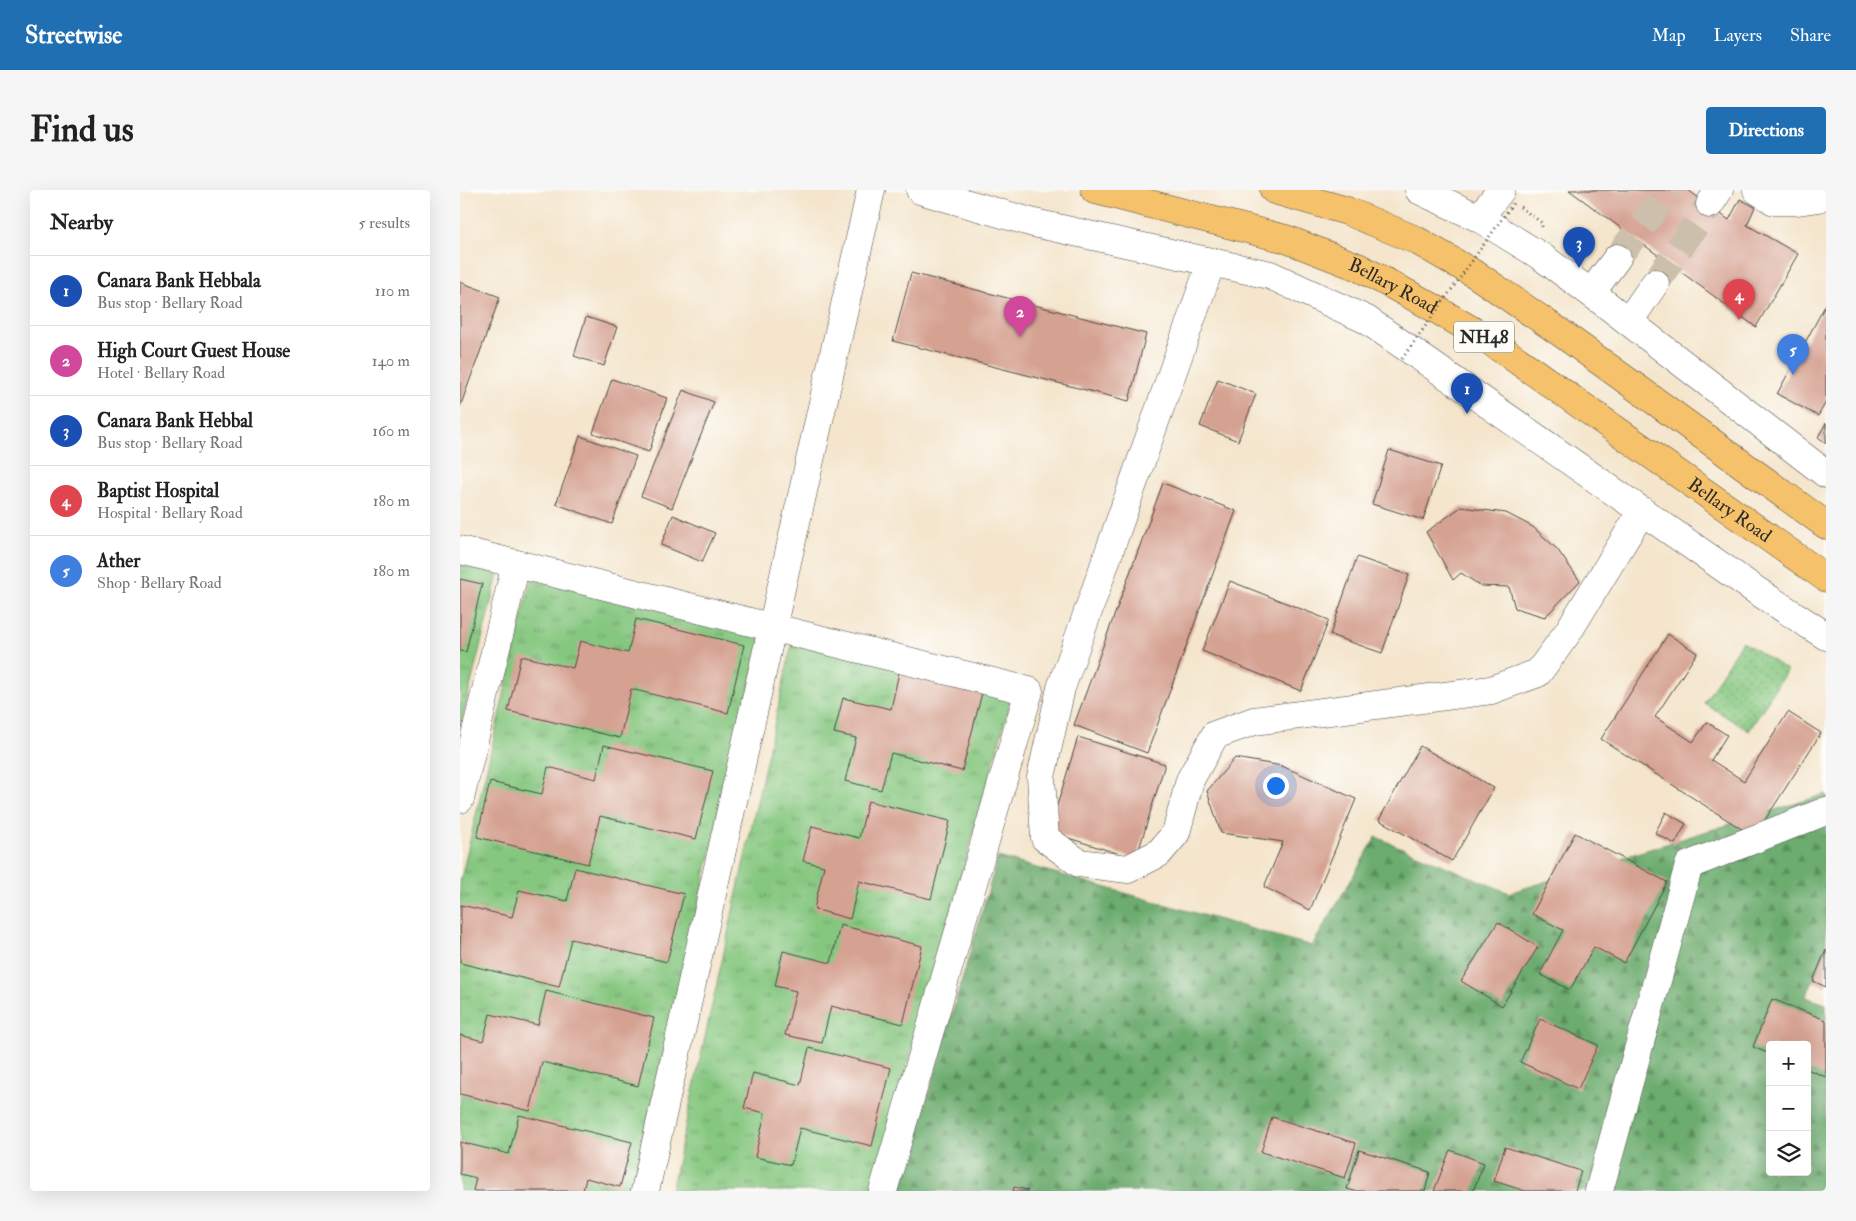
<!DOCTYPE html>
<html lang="en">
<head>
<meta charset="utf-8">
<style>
  body { margin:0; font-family:"IM FELL Double Pica",serif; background:#f6f6f6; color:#222 }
  .controls { position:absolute; right:15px; bottom:15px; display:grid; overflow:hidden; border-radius:5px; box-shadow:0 5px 20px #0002 }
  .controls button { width:45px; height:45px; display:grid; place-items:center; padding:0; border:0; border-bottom:1px solid #e0e0e0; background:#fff; color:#222; font:25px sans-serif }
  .you { position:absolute; left:815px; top:595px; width:18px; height:18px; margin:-12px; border:4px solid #fff; border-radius:50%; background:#1a73e8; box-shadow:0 0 0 8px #1a73e833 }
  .badge { display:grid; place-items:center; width:32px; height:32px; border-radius:50%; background:#1f6fb2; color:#fff; font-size:16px; font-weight:700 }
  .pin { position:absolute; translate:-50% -41px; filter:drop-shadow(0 1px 2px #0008) }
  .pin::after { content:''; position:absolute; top:26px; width:18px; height:15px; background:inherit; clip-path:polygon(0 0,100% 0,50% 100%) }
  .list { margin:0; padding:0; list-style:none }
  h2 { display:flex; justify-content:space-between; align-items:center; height:65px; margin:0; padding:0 20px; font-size:21px }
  h2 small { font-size:16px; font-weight:400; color:#767676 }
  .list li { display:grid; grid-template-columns:32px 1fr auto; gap:15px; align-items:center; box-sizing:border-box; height:70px; padding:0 20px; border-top:1px solid #e0e0e0 }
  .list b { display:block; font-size:19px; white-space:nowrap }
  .list p { margin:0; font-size:16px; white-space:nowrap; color:#767676 }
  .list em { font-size:16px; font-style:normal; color:#767676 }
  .icon { flex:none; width:28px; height:28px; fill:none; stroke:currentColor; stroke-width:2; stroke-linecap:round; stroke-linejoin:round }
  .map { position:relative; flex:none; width:1366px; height:1001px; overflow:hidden; border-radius:5px }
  header { display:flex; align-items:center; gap:30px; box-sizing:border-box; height:70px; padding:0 25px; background:#1f6fb2; color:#fff }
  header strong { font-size:24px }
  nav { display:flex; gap:28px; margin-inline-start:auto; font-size:18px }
  .intro { display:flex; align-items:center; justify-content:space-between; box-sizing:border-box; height:120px; padding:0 30px }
  h1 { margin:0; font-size:35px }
  .button { padding:12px 22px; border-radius:5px; background:#1f6fb2; color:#fff; font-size:18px; font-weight:700 }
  main { display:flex; gap:30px; padding:0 30px }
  aside { flex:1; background:#fff; border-radius:5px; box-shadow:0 5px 20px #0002 }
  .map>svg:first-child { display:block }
  .grass { fill:url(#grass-tufts); stroke:#587956 }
  .forest { fill:url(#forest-firs); stroke:#4c6c4c; fill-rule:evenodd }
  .park { fill:url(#park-dots); stroke:#587956 }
  .building { fill:#d5a292 }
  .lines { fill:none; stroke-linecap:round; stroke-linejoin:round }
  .minor-tunnel { stroke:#ccc0ac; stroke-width:28; stroke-dasharray:28 14; stroke-linecap:butt }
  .minor-casing { stroke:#494743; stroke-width:29 }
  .highway-casing { stroke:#494743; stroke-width:29 }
  .path { stroke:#494743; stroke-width:3; stroke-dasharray:1 4; stroke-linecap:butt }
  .minor { stroke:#fff; stroke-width:28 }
  .highway { stroke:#f5c16b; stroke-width:28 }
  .path-bridge { stroke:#494743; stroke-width:3; stroke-dasharray:1 4; stroke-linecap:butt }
  .labels { text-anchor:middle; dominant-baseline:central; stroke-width:5; stroke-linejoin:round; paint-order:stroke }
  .shield { fill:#fdfcf7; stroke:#6a6a68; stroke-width:1 }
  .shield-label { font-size:18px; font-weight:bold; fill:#2b2b2b }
  .street-label { font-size:19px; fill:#2b2b2b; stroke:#fdfcf7 }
</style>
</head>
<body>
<header>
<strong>Streetwise</strong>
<nav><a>Map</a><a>Layers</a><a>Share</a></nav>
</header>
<div class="intro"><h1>Find us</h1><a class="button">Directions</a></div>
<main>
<aside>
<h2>Nearby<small>5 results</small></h2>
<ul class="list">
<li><span class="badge" style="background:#1a4fb4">1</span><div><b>Canara Bank Hebbala</b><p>Bus stop · Bellary Road</p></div><em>110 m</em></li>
<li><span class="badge" style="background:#d1479c">2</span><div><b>High Court Guest House</b><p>Hotel · Bellary Road</p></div><em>140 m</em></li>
<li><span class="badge" style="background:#1a4fb4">3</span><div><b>Canara Bank Hebbal</b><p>Bus stop · Bellary Road</p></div><em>160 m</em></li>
<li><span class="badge" style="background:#e0444e">4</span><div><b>Baptist Hospital</b><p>Hospital · Bellary Road</p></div><em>180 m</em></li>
<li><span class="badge" style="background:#3f7fe0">5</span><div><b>Ather</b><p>Shop · Bellary Road</p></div><em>180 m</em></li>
</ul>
</aside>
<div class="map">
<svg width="1366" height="1001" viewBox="0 0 1366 1001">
  <defs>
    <pattern id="grass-tufts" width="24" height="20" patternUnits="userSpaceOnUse" patternTransform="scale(1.25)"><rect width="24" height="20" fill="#86c780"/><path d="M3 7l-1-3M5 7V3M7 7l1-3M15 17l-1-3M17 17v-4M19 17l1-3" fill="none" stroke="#6ea269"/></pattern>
    <pattern id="forest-firs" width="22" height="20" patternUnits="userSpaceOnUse" patternTransform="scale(1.25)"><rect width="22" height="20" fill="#6cac6e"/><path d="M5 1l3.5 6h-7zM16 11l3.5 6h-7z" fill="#598c5b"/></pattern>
    <pattern id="park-dots" width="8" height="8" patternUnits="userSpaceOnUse" patternTransform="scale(1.25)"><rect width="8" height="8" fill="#86c780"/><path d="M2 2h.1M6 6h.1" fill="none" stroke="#6ea269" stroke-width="1.8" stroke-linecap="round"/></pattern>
  </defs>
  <rect width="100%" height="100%" fill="#fdfcf7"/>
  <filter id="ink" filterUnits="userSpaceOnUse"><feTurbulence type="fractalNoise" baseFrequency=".02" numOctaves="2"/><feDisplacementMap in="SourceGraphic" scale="10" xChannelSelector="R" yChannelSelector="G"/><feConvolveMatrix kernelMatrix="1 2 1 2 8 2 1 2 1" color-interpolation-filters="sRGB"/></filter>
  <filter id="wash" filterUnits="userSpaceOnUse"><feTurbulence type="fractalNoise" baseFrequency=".0096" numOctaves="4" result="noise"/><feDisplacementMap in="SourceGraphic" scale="20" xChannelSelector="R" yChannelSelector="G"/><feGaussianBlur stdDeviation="1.12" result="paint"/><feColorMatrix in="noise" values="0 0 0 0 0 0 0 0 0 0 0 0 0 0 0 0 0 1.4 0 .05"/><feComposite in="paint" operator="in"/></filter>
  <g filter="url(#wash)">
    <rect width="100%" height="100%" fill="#f4e5cc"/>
    <!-- grass -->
    <g class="grass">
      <polygon points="0,375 38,384 0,538"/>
      <polygon points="71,389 302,444 171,1001 0,1001 0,693"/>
      <polygon points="333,449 553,503 412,1001 211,1001"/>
    </g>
    <!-- forest -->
    <path class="forest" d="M 1366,604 L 1366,759 L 1346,807 L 1366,814 L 1366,1001 L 440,1001 L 538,667 L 852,756 L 916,647 L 1049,703 ZM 1310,855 L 1347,855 L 1347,982 L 1310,982 Z"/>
    <!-- park -->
    <polygon class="park" points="1282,451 1327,480 1289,541 1244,513"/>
    <g id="blocks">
      <!-- building -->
      <g class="building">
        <polygon points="1109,0 1228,0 1269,30 1280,9 1295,17 1287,35 1338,64 1296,137"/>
        <polygon points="451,83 686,144 669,211 433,151"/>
        <polygon points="0,92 40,107 0,217"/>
        <polygon points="1366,114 1366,212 1358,226 1317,204"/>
        <polygon points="126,127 157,137 144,176 114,166"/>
        <polygon points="152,189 207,208 189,262 133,243"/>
        <polygon points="758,189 796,204 778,251 740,236"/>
        <polygon points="223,200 254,212 212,318 181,306"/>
        <polygon points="1366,233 1366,253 1358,247"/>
        <polygon points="120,246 176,266 152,334 96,314"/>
        <polygon points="929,260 981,276 963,330 912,314"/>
        <polygon points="703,293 776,321 687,563 614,535"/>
        <polygon points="1001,317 1046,323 1073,337 1097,359 1120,391 1085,427 1055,418 1049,397 1021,396 1001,383 993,390 966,342"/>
        <polygon points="213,325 255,343 242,372 201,355"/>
        <polygon points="897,367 949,385 922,463 870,445"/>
        <polygon points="0,389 22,394 6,462 0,461"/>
        <polygon points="770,391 869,430 841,501 742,461"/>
        <polygon points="176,429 284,455 268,523 171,499 160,548 48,521 61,466 113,478 120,451 168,463"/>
        <polygon points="1208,444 1237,463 1195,527 1233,552 1247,532 1267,545 1251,570 1284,591 1328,522 1361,543 1294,647 1141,549"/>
        <polygon points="439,482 522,503 502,581 431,563 421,600 385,591 396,548 374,543 383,508 431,519"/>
        <polygon points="618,547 705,574 676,669 589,642"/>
        <polygon points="144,555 253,581 236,649 140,626 128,674 17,647 30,592 82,604 88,577 136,589"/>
        <polygon points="960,556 1034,598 992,671 919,630"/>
        <polygon points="775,568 822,576 896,609 850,720 804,697 823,652 761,643 747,601"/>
        <polygon points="408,611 490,631 471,709 399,691 390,729 354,719 364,676 343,671 352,636 399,648"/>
        <polygon points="1206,622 1226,634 1215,654 1195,643"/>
        <polygon points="1115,643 1207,692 1164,773 1134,757 1110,800 1080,784 1103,740 1072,724"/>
        <polygon points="115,678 224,704 207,772 111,749 99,797 0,773 1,715 52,727 59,700 107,711"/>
        <polygon points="1038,732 1078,757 1042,816 1001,791"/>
        <polygon points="380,735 462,756 443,834 371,816 362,853 325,845 336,801 315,796 323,761 371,773"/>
        <polygon points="1366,760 1366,797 1353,791"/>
        <polygon points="86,801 194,828 178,896 82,872 70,921 0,904 0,845 23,851 30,824 78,835"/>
        <polygon points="1312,809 1366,830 1366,887 1347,879 1347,855 1310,855 1310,864 1293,857"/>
        <polygon points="1080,829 1138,855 1118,899 1060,872"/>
        <polygon points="349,858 431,878 412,956 340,938 331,975 295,967 305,923 284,918 293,883 340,895"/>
        <polygon points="59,925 172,952 160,997 126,988 123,1001 13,1001 16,988 0,984 0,952 49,964"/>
        <polygon points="812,927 896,953 885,988 801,962"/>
        <polygon points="1045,957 1121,981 1115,1001 1065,1001 1034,991"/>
        <polygon points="899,960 970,982 965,1001 894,1001 887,999"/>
        <polygon points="990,960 1024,973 1013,1001 974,1001"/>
        <polygon points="554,997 568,1000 568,1001 553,1001"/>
      </g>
    </g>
  </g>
  <g filter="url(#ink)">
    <use href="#blocks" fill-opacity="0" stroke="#494743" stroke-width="1"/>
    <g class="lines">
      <!-- minor-tunnel -->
      <g class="minor-tunnel">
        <polyline points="1157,68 1209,0"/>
        <polyline points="1195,93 1250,14"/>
      </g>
      <!-- minor casing -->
      <g class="minor-casing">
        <g id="minor">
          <polyline points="460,0 574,33 810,85 907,130 1294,399 1366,446"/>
          <polyline points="959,0 1019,28 1082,67 1143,112 1366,284"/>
          <polyline points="1297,0 1314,11 1338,11 1358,8 1363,0"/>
          <polyline points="1250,14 1259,0"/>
          <polyline points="1019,28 1041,0"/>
          <polyline points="751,73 601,498 581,587 585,648 619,673 668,679 699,663 716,643 730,590 755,545 794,531 1031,500 1078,483 1108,442 1182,321"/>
          <polyline points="1131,103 1157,68"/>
          <polyline points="1169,131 1195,93"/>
          <polyline points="0,360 569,501 423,1001"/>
          <polyline points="0,609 56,374"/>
          <polyline points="185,1001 411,0"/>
          <polyline points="1139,1001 1229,675 1366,621"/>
        </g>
      </g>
      <!-- highway casing -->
      <g class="highway-casing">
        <g id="highway">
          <path id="s1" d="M 635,0 L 826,49 L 898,77 L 967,114 L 1027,149 L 1366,388"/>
          <polyline points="814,0 887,21 956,50 1018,86 1101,143 1366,335"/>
        </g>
      </g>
      <!-- path -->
      <polyline class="path" points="1060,17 1082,33 1082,37"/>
      <!-- minor -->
      <use href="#minor" class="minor"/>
      <!-- highway -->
      <use href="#highway" class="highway"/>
      <!-- path-bridge -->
      <polyline class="path-bridge" points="942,169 1054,12"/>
    </g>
  </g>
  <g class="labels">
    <!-- shield labels -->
    <rect class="shield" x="994" y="131.5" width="60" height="31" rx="4"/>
    <g class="shield-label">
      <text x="1024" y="147">NH48</text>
    </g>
    <!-- street labels -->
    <g class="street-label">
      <text stroke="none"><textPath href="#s1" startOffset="314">Bellary Road</textPath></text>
      <text stroke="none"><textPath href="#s1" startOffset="719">Bellary Road</textPath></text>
    </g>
  </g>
</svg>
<div class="controls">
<button>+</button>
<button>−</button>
<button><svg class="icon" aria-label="layers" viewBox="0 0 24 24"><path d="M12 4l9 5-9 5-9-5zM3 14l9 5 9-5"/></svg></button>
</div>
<div class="you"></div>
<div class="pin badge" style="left:1007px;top:224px;background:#1a4fb4">1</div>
<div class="pin badge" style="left:560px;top:147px;background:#d1479c">2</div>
<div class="pin badge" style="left:1119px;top:78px;background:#1a4fb4">3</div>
<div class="pin badge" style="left:1279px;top:130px;background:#e0444e">4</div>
<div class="pin badge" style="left:1333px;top:185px;background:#3f7fe0">5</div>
</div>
</main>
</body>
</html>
